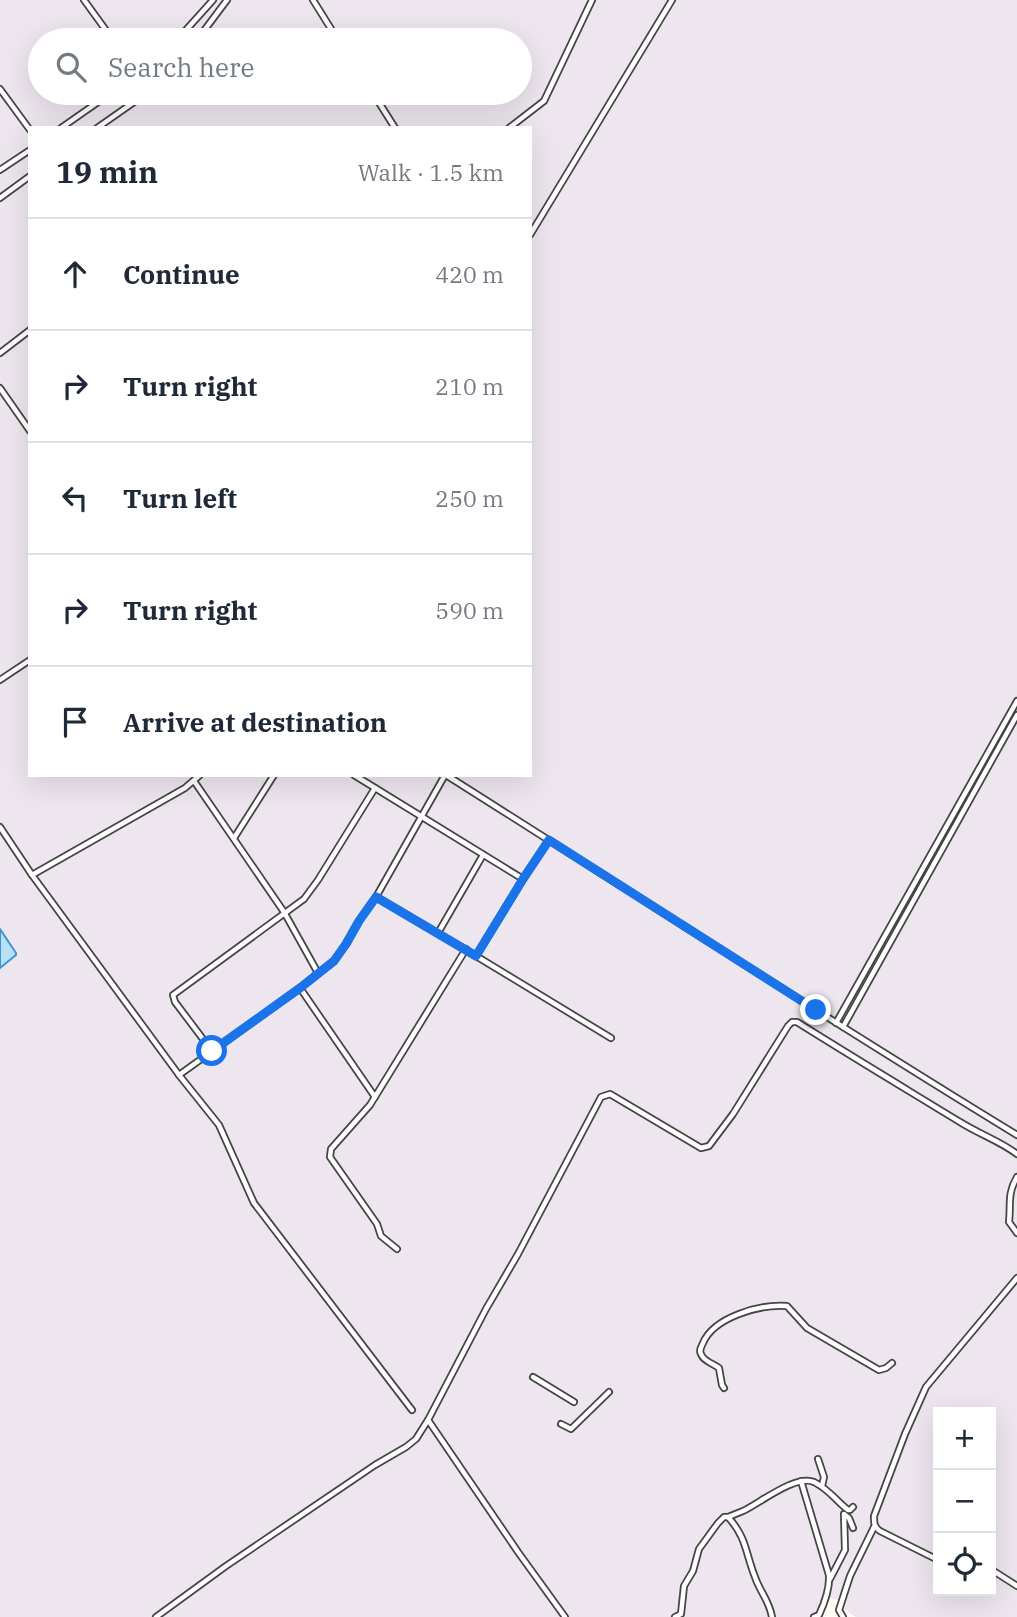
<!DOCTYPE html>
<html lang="en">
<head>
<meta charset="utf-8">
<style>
  body { margin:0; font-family:"IBM Plex Serif",serif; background:#f2f2f3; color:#1f2937 }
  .controls { position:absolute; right:21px; bottom:21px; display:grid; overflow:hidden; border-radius:0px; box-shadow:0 7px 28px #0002 }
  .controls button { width:63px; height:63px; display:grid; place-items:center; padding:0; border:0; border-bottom:2px solid #e0e1e3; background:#fff; color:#1f2937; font:35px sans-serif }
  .stop { position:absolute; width:21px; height:21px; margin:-16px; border:5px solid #1a73e8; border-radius:50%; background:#fff }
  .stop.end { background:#1a73e8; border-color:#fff; box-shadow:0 2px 7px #0008 }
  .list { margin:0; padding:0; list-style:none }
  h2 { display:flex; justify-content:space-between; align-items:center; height:91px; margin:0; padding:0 28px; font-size:30px }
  h2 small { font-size:23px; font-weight:400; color:#747a83 }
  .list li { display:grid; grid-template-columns:46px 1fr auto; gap:21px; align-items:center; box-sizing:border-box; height:112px; padding:0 28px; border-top:2px solid #e0e1e3 }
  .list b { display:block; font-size:26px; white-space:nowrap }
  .list em { font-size:23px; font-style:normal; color:#747a83 }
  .icon { flex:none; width:38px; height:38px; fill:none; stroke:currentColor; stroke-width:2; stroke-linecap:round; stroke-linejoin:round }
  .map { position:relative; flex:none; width:1017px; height:1617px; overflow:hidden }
  .search { position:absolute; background:#fff; box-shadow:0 7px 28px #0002; left:28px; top:28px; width:504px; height:77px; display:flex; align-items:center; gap:18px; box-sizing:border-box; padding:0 24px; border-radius:38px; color:#747a83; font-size:26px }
  .panel { position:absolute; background:#fff; box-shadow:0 7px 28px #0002; left:28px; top:126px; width:504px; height:651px; border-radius:0px }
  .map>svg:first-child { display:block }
  .industrial { fill:#eee6ef; fill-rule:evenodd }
  .water { fill:#b9e0f7; stroke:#3f96cf; stroke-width:2 }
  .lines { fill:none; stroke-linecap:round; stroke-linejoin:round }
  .minor-casing { stroke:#444; stroke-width:8 }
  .minor { stroke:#fff; stroke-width:4.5 }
  .route { stroke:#1a73e8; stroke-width:9 }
</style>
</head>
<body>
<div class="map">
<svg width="1017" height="1617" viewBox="0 0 1017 1617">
  <rect width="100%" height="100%" fill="#fffdf5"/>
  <!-- industrial -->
  <path class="industrial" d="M 0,0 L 1017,0 L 1017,1617 L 856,1617 L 842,1608 L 844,1602 L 828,1597 L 819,1617 L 0,1617 ZM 40,40 L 520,40 L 520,93 L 40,93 ZM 30,128 L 530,128 L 530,775 L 30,775 ZM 938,1412 L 991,1412 L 991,1591 L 938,1591 Z"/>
  <!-- water -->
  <polygon class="water" points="0,929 16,953 16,955 0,968"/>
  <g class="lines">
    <!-- minor casing -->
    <g class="minor-casing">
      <g id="minor">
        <polyline points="84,0 113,40"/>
        <polyline points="313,0 338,40"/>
        <polyline points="177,40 213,0"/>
        <polyline points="197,40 227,0"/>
        <polyline points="0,89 30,130"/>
        <polyline points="373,93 395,128"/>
        <polyline points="61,128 111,93"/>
        <polyline points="97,128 147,93"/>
        <polyline points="509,128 544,101 592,0"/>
        <polyline points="0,170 30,150"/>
        <polyline points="0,198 30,176"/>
        <polyline points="530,235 672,0"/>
        <polyline points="0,353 30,330"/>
        <polyline points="0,388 30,431"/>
        <polyline points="0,680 30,660"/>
        <polyline points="354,775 523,879"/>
        <path d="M 446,775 C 636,895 825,1018 1017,1135"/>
        <polyline points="194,781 284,912 318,973"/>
        <polyline points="0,827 32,875 185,788 200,775"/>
        <polyline points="234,838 274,775"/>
        <polyline points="32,875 179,1075 219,1125 254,1203 412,1410"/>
        <polyline points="376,897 476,956 611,1038"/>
        <polyline points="438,933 483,855"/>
        <polyline points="476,956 523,879 549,840"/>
        <polyline points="300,988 375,1097"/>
        <polyline points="836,1023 1017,701"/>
        <polyline points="843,1027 1017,715"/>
        <polyline points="212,1051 175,1002 173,995 304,899 318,880 375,788"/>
        <polyline points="179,1075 300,988 334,961 346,944 359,921 376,897 445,775"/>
        <path d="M 1017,1177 C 1007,1194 1011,1204 1009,1222 L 1017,1233"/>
        <polyline points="397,1249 381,1236 377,1224 330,1157 331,1149 370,1105 466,949"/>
        <polyline points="533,1377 574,1402"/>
        <path d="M 724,1388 L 722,1385 L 719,1368 C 714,1364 703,1361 701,1354 C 699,1351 701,1347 703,1343 C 714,1317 760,1304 787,1306 L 807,1328 L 879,1370 L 886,1368 L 892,1363"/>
        <polyline points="428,1420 518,1552 565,1617"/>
        <polyline points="561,1424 571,1429 609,1392"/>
        <polyline points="818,1459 824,1477 822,1486"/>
        <path d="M 801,1481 L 829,1575 C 830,1589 825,1602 819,1615 L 814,1617"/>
        <path d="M 728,1517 C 733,1515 738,1513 743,1511 C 760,1503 796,1474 814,1482 C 830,1490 835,1500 848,1510 L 850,1510 L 853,1507"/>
        <path d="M 938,1560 L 880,1531 C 874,1527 874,1523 874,1516 L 905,1434 L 926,1387 L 1017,1278"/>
        <polyline points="991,1571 992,1570 1017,1586"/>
        <polyline points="830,1579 845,1550 844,1514 849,1518 853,1528"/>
        <path d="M 156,1617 L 226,1566 L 375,1465 L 406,1447 L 416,1439 L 428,1420 L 486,1309 L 518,1254 L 601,1097 L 610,1094 L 701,1148 L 709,1146 L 733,1114 L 788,1026 L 792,1022 L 797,1022 C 851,1056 906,1089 960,1122 C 979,1134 1000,1141 1017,1154"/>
        <path d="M 675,1617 L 681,1614 L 684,1586 L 693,1571 L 699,1549 L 718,1523 L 724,1517 L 728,1517 C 747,1538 745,1552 755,1577 C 760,1592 769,1600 772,1617"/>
        <polyline points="843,1617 839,1610 850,1576 874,1527"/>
      </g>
    </g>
    <!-- minor -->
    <use href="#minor" class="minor"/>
  </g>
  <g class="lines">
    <!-- route -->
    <polyline class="route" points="212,1051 300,988 334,961 346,944 359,921 376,897 476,956 523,879 549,840 816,1010"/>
  </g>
</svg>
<div class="controls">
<button>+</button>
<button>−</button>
<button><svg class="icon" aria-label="locate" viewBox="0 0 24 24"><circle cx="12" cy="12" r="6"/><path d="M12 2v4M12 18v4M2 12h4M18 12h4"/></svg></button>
</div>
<div class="stop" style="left:212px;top:1051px"></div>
<div class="stop end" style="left:816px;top:1010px"></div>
<div class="search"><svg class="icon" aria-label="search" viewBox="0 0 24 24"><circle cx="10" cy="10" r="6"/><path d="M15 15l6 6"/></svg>Search here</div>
<section class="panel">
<h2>19 min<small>Walk · 1.5 km</small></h2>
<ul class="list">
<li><svg class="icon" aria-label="ahead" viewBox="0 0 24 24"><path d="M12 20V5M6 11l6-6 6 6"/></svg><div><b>Continue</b></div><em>420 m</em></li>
<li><svg class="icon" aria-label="right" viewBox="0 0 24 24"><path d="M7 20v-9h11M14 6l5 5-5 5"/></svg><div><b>Turn right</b></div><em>210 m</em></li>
<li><svg class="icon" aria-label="left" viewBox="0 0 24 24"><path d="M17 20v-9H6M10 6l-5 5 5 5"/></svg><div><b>Turn left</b></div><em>250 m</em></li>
<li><svg class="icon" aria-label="right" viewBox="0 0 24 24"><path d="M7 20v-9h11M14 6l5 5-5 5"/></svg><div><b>Turn right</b></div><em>590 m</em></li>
<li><svg class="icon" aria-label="arrive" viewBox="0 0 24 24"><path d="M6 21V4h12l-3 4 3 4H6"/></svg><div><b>Arrive at destination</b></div></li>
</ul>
</section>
</div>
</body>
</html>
